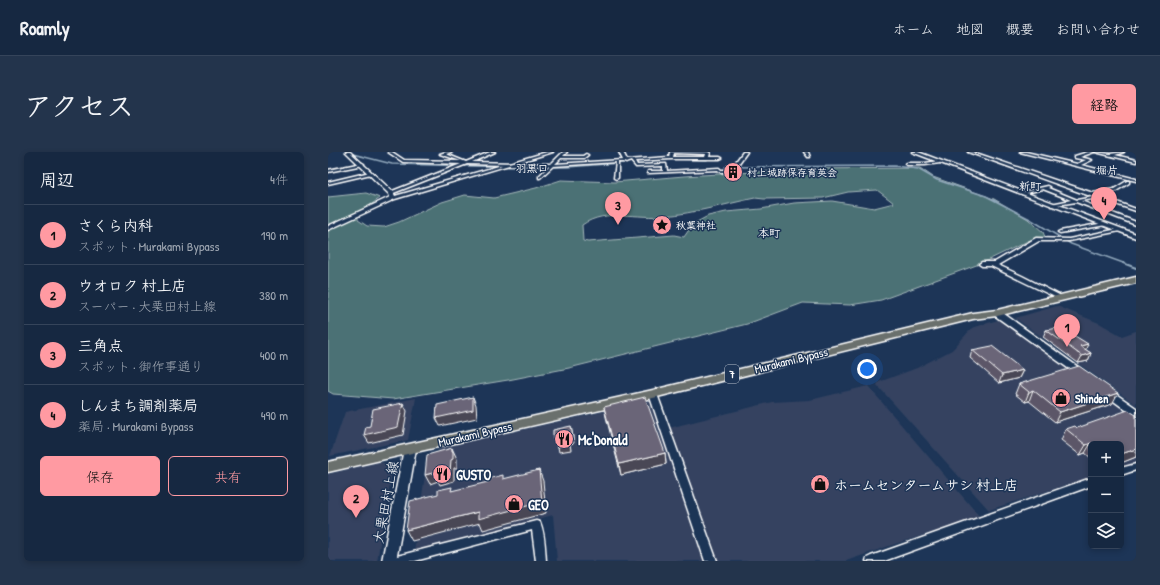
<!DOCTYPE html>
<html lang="ja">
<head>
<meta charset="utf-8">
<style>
  body { margin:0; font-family:"Patrick Hand","Klee One",sans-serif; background:#23344c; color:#f1f3f6 }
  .controls { position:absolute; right:12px; bottom:12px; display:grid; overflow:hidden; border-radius:6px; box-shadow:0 2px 6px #0003 }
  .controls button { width:36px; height:36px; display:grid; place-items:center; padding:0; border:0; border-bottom:1px solid #35445a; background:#162841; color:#f1f3f6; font:20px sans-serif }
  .you { position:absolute; left:539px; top:217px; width:14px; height:14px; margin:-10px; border:3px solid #fff; border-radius:50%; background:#1a73e8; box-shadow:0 0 0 6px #1a73e833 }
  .badge { display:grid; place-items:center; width:26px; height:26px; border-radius:50%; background:#ff9aa2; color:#111; font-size:13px; font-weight:700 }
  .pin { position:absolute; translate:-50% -33px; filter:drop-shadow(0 1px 2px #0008) }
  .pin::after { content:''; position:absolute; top:21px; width:14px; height:12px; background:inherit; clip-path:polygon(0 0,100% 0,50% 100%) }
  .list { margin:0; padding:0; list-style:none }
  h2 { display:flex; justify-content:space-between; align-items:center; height:52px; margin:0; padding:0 16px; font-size:17px }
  h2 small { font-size:13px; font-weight:400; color:#9ea6b1 }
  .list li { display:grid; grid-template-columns:26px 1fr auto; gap:12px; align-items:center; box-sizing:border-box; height:60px; padding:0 16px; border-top:1px solid #35445a }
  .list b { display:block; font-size:15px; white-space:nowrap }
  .list p { margin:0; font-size:13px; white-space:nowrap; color:#9ea6b1 }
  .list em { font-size:13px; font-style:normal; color:#9ea6b1 }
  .actions { display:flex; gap:8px; padding:12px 16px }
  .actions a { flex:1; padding:9px 0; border:1px solid #ff9aa2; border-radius:6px; text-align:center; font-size:14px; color:#ff9aa2 }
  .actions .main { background:#ff9aa2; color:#111 }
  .icon { flex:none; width:22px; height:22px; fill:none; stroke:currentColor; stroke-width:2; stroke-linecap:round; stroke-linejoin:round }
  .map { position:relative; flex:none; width:808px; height:409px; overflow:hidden; border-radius:6px }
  header { display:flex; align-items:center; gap:24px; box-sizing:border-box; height:56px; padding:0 20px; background:#162841; border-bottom:1px solid #35445a }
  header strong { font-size:19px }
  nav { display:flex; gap:22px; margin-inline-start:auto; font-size:14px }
  .intro { display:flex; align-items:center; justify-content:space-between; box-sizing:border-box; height:96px; padding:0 24px }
  h1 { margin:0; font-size:28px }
  .button { padding:10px 18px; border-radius:6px; background:#ff9aa2; color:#111; font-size:14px; font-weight:700 }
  main { display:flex; gap:24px; padding:0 24px }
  aside { flex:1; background:#162841; border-radius:6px; box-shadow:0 2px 6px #0003 }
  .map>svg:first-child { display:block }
  .built { fill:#344361 }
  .green { fill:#4b7174; stroke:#a5b8ba; fill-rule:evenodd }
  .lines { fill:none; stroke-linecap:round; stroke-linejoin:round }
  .stream-far1 { stroke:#91a8bc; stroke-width:1.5 }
  .stream { stroke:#91a8bc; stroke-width:2 }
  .minor-casing { stroke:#fff; stroke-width:3 }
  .tertiary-casing { stroke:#fff; stroke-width:3 }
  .secondary-casing { stroke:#fff; stroke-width:3 }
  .trunk-casing { stroke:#fff; stroke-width:3 }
  .minor { fill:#1d3557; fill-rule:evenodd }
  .tertiary { fill:#1d3557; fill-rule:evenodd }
  .secondary { fill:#1d3557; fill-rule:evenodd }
  .trunk { fill:#6b706d; fill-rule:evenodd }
  .wall { fill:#5b5767; stroke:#fff }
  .shaded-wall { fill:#4a4754; stroke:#fff }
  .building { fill:#6a6578; stroke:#fff }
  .labels { text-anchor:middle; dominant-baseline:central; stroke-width:3; stroke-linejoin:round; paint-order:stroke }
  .far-poi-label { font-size:10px; font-weight:bold; fill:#fff; stroke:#1d3557; text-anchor:start }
  .far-neighbourhood-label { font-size:11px; font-weight:bold; fill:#fff; stroke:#1d3557 }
  .shield { fill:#1d3557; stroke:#bbc2cd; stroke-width:1 }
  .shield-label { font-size:11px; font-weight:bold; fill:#fff }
  .street-label { font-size:12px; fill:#fff; stroke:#1d3557 }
  .poi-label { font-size:12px; font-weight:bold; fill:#fff; stroke:#1d3557; text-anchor:start }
  .near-poi-label { font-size:14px; font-weight:bold; fill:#fff; stroke:#1d3557; text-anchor:start }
  .near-street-label { font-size:14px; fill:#fff; stroke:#1d3557 }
</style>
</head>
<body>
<header>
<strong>Roamly</strong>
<nav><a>ホーム</a><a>地図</a><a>概要</a><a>お問い合わせ</a></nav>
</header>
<div class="intro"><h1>アクセス</h1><a class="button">経路</a></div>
<main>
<aside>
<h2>周辺<small>4件</small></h2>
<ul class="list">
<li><span class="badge">1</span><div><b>さくら内科</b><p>スポット · Murakami Bypass</p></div><em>190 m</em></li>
<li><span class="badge">2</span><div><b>ウオロク 村上店</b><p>スーパー · 大栗田村上線</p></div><em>380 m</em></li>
<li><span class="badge">3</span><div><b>三角点</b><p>スポット · 御作事通り</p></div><em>400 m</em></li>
<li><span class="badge">4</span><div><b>しんまち調剤薬局</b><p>薬局 · Murakami Bypass</p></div><em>490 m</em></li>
</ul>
<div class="actions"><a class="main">保存</a><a>共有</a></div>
</aside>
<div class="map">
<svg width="808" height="409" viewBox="0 0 808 409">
  <rect width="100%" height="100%" fill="#1d3557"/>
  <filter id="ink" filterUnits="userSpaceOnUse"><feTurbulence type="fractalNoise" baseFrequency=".025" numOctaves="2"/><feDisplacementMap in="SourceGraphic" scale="8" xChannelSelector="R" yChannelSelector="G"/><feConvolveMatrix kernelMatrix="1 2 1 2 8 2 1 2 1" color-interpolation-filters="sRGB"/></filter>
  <g filter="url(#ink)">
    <!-- built -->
    <g class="built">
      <polygon points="729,154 771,171 794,184 808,179 808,253 687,166"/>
      <polygon points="673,167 808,267 808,310 793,315 793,292 763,292 763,325 661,358 549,233 551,230 589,216 624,198 644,176"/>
      <polygon points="540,234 653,366 567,392 518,409 386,409 341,276 444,250 482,248"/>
      <polygon points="88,246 80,288 2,304 17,260"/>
      <polygon points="322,249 376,409 229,409 225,363 86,400 99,309 113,296"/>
      <polygon points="51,310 65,313 49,409 0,409 0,322"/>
    </g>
    <!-- green -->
    <path class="green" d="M 592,16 L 605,25 L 666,47 L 700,67 L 715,80 L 717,85 L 700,89 L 654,111 L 553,148 L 522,153 L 475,151 L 419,172 L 241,216 L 180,228 L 65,247 L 5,242 L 0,239 L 0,45 L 38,41 L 52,46 L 30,62 L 30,68 L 39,74 L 56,75 L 71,70 L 114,50 L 137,43 L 166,46 L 208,36 L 233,28 L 286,30 L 356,24 L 481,17 ZM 549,38 L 566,51 L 546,56 L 504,49 L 466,51 L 433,57 L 398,60 L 380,64 L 365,72 L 356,85 L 346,83 L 260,90 L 255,89 L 254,73 C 278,56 310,67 337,64 C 367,61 398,52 427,46 L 436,47 L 495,46 L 520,40 Z"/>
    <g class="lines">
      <!-- stream-far1 -->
      <g class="stream-far1">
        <polyline points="17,0 64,12 186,15 239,15 346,7 379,8"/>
        <polyline points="397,15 567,14 590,17 609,28 658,44 702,67 743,92 798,112"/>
      </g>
      <!-- stream -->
      <polyline class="stream" points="795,111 808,116"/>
      <!-- minor casing -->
      <g class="minor-casing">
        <g id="minor">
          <path d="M 60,0 L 64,0 L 76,8 L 133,9 L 112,2 L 118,0 L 124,0 L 118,2 L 138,10 L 162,0 L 167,0 L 144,10 L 223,12 L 235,0 L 239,0 L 235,4 L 255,4 L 258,2 L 260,3 L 256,6 L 233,6 L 227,12 L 295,8 L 291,0 L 295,0 L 299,8 L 341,5 L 342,0 L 380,0 L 382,1 L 381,5 L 392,5 L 394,6 L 392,7 L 343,7 L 307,9 L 309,13 L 338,12 L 339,19 L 391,16 L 393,18 L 408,18 L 407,11 L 415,0 L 419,0 L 411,11 L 412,19 L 410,20 L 392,20 L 390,18 L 321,21 L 320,21 L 320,19 L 335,19 L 335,14 L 308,15 L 303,9 L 300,10 L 298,11 L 296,10 L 290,10 L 290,26 L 288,27 L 286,26 L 288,10 L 225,14 L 212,26 L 211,26 L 211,24 L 221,14 L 139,12 L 63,42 L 62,42 L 62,40 L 133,12 L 75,10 ZM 346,1 L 378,2 L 377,5 L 345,5 Z"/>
          <polygon points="476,0 480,0 482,5 480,5"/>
          <polygon points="640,0 645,0 765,41 786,37 799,29 801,29 801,31 788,39 769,43 808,57 808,59 770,46 753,49 808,70 808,73 748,50 723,54 723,52 743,48 715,37 694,42 694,40 720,34 722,35 720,36 749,48 765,45"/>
          <polygon points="692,0 698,0 749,12 758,8 747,6 747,4 760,0 766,0 752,5 764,8 753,13 808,27 808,29"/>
          <polygon points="767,0 782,2 796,0 787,3 808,8 808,10"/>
          <polygon points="611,9 612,11 597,13 579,13 577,12 579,11 597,11"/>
          <polygon points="34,11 36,12 35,13 0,20 0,18"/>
          <polygon points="42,20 43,20 43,22 0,32 0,30"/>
          <polygon points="776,71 778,71 778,73 732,81 730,80 732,79"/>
          <polygon points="790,77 792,78 792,79 741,89 711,89 670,113 694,124 735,145 736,146 735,147 731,147 663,114 654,114 651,112 654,110 667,110 708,86 741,87"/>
          <polygon points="808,312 808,318 793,323 793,316"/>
          <polygon points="763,326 763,334 556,409 538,409 539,406 543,404"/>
          <path d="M 208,369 L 212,370 C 217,382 217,396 218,409 L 208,409 L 204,378 L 87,409 L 64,409 L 65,406 L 69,404 Z"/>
        </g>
      </g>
      <!-- tertiary casing -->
      <g class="tertiary-casing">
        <g id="tertiary">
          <polygon points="18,0 22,0 65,40 67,44 219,0 225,0 67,47 0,78 0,74 62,45 61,42"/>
          <polygon points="584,0 590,0 808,82 808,86"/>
          <polygon points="666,159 672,159 757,220 758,222 757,224 751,224 666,163 665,161"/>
          <polygon points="779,237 782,238 808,256 808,264 805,263 776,242 775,240"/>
          <polygon points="325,239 329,242 389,409 377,409 321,242"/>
        </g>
      </g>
      <!-- secondary casing -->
      <g class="secondary-casing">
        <polygon id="secondary" points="82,293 86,294 88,297 68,409 54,409 76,297 78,294"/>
      </g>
      <!-- trunk casing -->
      <g class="trunk-casing">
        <polygon id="trunk" points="808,125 808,131 669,164 645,167 325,246 0,320 0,310 325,238 645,161 669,158"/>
      </g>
      <!-- minor -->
      <use href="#minor" class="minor"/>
      <!-- tertiary -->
      <use href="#tertiary" class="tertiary"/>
      <!-- secondary -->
      <use href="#secondary" class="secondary"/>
      <!-- trunk -->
      <use href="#trunk" class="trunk"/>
    </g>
    <!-- wall -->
    <g class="wall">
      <polygon points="718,178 758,198 763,201 760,209 750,211 715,185"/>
      <polygon points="644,198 695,218 691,226 671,231 642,206"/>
      <polygon points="691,232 784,252 727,270 701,249 697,250 687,242"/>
      <polygon points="276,255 337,301 338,312 293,323 278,265"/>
      <polygon points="808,263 808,305 793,311 793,292 763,292 763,306 757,301 752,303 733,288 738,277 749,276"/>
    </g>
    <!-- shaded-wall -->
    <g class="shaded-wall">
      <polygon points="760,192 757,199 749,201 752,194"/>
      <polygon points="763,201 760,209 750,211 754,204"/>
      <polygon points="695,218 691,226 671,231 674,223"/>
      <polygon points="705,238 701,249 697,250 701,240"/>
      <polygon points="790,241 784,252 727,270 732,260"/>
      <polygon points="145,245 148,253 149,266 112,274 108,266"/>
      <polygon points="75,251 79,259 75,283 41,291 36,283"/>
      <polygon points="243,274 246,291 242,292 243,298 231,300 230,295"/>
      <polygon points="228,285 230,291 227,291 225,286"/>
      <polygon points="763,291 757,301 752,303 758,293"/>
      <polygon points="124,296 129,307 129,316 126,316 126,329 112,333 110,329 102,332 97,323 108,320 123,308"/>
      <polygon points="808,297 808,305 793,311 793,302"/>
      <polygon points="337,301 338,312 293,323 291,312"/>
      <polygon points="211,318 215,329 218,361 155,378 152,371 84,389 78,378 150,360"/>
    </g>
    <!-- building -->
    <g class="building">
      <polygon points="730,176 743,185 747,184 760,192 752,194 763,201 754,204 718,178"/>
      <polygon points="664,194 695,218 674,223 644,198"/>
      <polygon points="751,214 790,241 732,260 705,238 701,240 691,232"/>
      <polygon points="145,245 145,258 108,266 109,253"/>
      <polygon points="317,245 337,301 291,312 276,255"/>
      <polygon points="75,251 70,275 36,283 38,275 42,274 45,257"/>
      <polygon points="800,258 808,263 808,297 793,302 793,292 765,292 763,291 758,293 738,277 747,274 749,276"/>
      <polygon points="243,274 245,285 241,286 241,292 230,295 228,285 225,286 225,278"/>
      <polygon points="124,296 124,299 125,299 125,307 123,308 122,320 108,324 108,320 97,323 99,303"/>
      <polygon points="211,318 214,350 150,367 150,360 78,378 82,349 110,342 110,338 124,335 123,339 160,330 160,327 175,323 175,327"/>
    </g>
  </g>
  <!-- icons -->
  <defs>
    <g id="building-disc" transform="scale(1)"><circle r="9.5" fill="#ff9aa2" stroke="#1d3557"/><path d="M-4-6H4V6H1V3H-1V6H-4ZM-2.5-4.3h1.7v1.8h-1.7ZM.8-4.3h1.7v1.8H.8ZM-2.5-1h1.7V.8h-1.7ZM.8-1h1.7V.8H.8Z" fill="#111"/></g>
    <g id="sight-disc" transform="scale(1)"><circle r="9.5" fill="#ff9aa2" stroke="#1d3557"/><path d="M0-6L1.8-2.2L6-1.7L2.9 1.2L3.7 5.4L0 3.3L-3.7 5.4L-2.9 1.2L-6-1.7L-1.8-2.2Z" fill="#111"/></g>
    <g id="shop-disc" transform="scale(1)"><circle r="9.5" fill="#ff9aa2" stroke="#1d3557"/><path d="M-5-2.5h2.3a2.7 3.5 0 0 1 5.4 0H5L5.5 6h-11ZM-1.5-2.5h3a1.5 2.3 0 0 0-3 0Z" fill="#111"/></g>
    <g id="restaurant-disc" transform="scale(1)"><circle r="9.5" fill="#ff9aa2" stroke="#1d3557"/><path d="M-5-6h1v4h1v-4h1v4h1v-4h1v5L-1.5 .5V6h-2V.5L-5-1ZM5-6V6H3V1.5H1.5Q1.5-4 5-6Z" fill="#111"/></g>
  </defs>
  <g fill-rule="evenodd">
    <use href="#building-disc" x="405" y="20"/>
    <use href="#sight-disc" x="334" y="73"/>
    <use href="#shop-disc" x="733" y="246"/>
    <use href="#restaurant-disc" x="236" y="287"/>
    <use href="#restaurant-disc" x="114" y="322"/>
    <use href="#shop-disc" x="492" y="332"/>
    <use href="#shop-disc" x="186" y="352"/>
  </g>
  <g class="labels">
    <!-- far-poi labels -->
    <g class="far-poi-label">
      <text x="419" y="20">村上城跡保存育英会</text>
      <text x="348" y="73">秋葉神社</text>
    </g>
    <!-- far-neighbourhood labels -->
    <g class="far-neighbourhood-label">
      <text x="204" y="16">羽黒口</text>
      <text x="779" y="18">堀片</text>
      <text x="702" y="34">新町</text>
      <text x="441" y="81">本町</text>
    </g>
    <!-- shield labels -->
    <rect class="shield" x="397" y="213" width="14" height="18" rx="3"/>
    <g class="shield-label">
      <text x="404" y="222">7</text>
    </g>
    <!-- street labels -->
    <g class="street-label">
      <text transform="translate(463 208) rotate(-14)">Murakami Bypass</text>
      <text transform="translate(147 282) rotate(-13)">Murakami Bypass</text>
    </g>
    <!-- poi labels -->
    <g class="poi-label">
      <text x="747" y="246">Shinden</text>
    </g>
    <!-- near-poi labels -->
    <g class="near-poi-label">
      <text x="250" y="287">Mc'Donald</text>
      <text x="128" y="322">GUSTO</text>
      <text x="506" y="332">ホームセンタームサシ 村上店</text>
      <text x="200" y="352">GEO</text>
    </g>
    <!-- near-street labels -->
    <g class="near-street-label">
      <text transform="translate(57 350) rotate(-79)">大栗田村上線</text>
    </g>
  </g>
</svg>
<div class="controls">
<button>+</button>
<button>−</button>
<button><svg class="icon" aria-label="layers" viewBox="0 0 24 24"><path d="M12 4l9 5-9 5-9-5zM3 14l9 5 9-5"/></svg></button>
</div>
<div class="you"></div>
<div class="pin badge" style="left:739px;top:195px">1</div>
<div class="pin badge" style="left:28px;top:366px">2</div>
<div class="pin badge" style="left:290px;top:73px">3</div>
<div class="pin badge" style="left:776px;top:68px">4</div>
</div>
</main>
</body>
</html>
